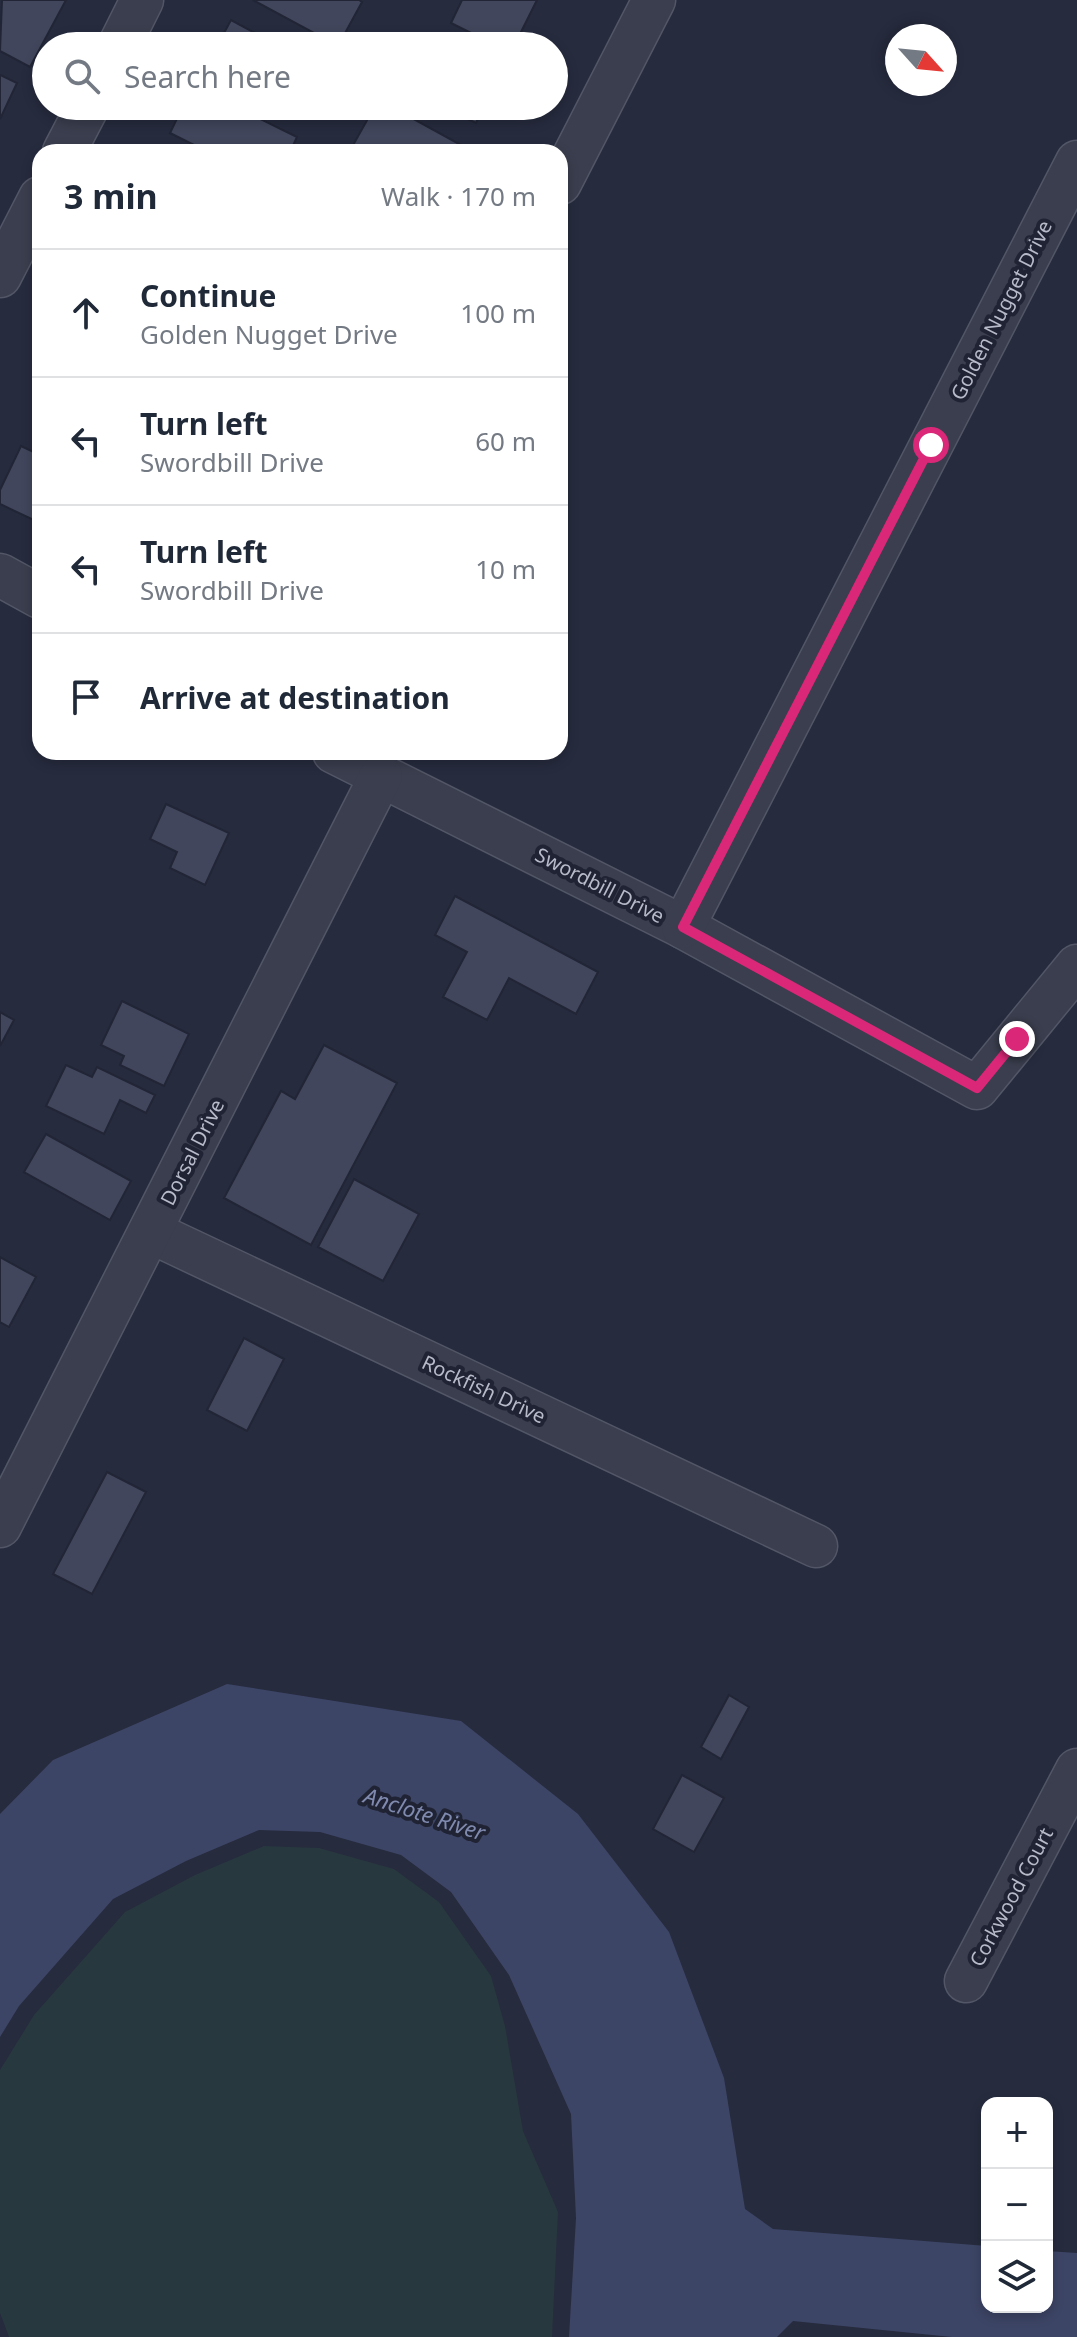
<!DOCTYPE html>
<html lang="en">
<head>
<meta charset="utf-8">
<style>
  body { margin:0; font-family:"Noto Sans",sans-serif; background:#f2f2f3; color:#1f2937 }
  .controls { position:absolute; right:24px; bottom:24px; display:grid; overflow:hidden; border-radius:16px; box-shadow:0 4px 12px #0003 }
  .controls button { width:72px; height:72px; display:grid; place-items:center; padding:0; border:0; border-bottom:2px solid #e0e1e3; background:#fff; color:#1f2937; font:40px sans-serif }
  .compass { position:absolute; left:885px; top:24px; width:72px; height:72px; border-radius:50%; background:#fff; box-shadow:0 4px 12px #0003; rotate:117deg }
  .stop { position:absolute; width:24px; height:24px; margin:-18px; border:6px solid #db2777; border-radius:50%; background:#fff }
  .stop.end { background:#db2777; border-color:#fff; box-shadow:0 2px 8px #0008 }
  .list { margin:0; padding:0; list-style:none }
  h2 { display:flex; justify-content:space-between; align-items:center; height:104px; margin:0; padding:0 32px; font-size:34px }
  h2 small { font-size:26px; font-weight:400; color:#747a83 }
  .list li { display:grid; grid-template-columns:52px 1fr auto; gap:24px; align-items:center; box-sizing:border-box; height:128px; padding:0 32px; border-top:2px solid #e0e1e3 }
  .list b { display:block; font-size:30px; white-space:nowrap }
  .list p { margin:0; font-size:26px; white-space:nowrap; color:#747a83 }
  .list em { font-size:26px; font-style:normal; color:#747a83 }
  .icon { flex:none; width:44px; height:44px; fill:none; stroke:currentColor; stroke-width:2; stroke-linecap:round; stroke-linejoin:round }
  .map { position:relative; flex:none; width:1077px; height:2337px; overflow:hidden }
  .search { position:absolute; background:#fff; box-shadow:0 4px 12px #0003; left:32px; top:32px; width:536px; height:88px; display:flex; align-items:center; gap:20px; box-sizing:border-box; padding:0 28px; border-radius:44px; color:#747a83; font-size:30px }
  .panel { position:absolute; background:#fff; box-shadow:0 4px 12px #0003; left:32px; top:144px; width:536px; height:616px; border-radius:24px }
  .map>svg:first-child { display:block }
  .green { fill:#28383f }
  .water { fill:#3d4566 }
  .building { fill:#41465c; stroke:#212535; stroke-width:2 }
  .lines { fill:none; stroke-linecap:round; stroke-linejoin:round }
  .minor-casing { stroke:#525666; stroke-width:45 }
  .minor { stroke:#3a3e4e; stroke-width:42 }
  .route { stroke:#db2777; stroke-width:10 }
  .labels { text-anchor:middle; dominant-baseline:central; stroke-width:8; stroke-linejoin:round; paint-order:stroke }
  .street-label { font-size:20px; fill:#b7bac9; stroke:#1f2333 }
  .water-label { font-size:22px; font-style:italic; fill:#808aaf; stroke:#1f2333 }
</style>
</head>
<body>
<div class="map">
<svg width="1077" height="2337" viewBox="0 0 1077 2337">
  <rect width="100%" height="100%" fill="#262b3e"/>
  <!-- green -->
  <polygon class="green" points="264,1846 319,1848 394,1869 439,1902 491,1976 505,2026 523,2131 558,2212 552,2337 9,2337 0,2313 0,2070 34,2015 125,1912 195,1875"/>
  <!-- water -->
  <polygon class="water" points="227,1684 461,1721 578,1814 669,1932 724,2078 745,2209 773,2229 987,2246 987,2307 1047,2307 1047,2251 1077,2253 1077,2337 952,2337 793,2321 777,2337 569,2337 576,2218 571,2114 509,1975 451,1892 401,1855 320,1832 259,1830 186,1861 113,1899 19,2006 0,2037 0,1814 53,1760"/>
  <!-- building -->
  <g class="building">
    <polygon points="2,0 66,0 30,67 0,51"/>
    <polygon points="253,0 359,0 362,2 338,46"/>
    <polygon points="462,0 537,0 514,46 497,46 451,23"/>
    <polygon points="231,20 279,46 217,46"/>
    <polygon points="427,33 455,46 420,46"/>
    <polygon points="0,75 17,83 0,119"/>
    <polygon points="183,106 234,106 297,137 290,152 208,152 170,133"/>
    <polygon points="375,106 390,106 461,145 458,152 362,152 352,147"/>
    <polygon points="440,106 484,106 476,123"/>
    <polygon points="21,446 40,455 40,523 0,504 0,490"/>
    <polygon points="166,804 229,833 205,885 170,868 177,852 150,839"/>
    <polygon points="455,896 598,972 576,1014 509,978 487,1020 443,997 467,952 435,935"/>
    <polygon points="122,1001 189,1034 164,1086 120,1065 124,1056 101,1045"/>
    <polygon points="0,1012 14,1020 0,1046"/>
    <polygon points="324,1045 397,1083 311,1245 224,1198 281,1091 295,1099"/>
    <polygon points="66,1065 92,1077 97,1067 155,1095 146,1113 120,1100 104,1134 46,1106"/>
    <polygon points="46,1134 131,1181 110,1220 24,1172"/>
    <polygon points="354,1179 419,1214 383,1281 318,1247"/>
    <polygon points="0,1257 36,1277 9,1327 0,1322"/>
    <polygon points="244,1338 284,1359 247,1431 207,1410"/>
    <polygon points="107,1472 146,1492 92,1594 53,1574"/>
    <polygon points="729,1695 749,1707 721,1759 701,1747"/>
    <polygon points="682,1775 724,1798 694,1852 653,1829"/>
  </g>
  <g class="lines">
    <!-- minor casing -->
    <g class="minor-casing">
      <g id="minor">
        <polyline points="119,46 142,0"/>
        <polyline points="64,152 88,106"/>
        <polyline points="560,183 654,0"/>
        <polyline points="0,276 40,198"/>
        <polyline points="0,575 40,597"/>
        <polyline points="334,752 683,927 977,1088 1077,966"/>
        <polyline points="683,927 1077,162"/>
        <polyline points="151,1232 816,1546"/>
        <polyline points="0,1526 381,776"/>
        <polyline points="966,1981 1077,1770"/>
      </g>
    </g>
    <!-- minor -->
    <use href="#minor" class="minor"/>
  </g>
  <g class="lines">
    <!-- route -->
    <polyline class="route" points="931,445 683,927 977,1088 1017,1039"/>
  </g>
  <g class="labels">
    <!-- street labels -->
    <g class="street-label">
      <text transform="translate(1001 310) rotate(-63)">Golden Nugget Drive</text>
      <text transform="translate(600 885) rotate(27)">Swordbill Drive</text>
      <text transform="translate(192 1152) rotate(-63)">Dorsal Drive</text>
      <text transform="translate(484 1389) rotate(25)">Rockfish Drive</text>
      <text transform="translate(1011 1897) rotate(-62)">Corkwood Court</text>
    </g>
    <!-- water labels -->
    <g class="water-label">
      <text transform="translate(425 1813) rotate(18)">Anclote River</text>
    </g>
  </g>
</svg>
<div class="controls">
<button>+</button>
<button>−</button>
<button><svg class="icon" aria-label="layers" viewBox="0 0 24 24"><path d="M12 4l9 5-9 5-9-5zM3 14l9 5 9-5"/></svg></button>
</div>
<svg class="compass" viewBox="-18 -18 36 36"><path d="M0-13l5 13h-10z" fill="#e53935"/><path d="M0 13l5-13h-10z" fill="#747a83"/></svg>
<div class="stop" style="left:931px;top:445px"></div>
<div class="stop end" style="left:1017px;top:1039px"></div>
<div class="search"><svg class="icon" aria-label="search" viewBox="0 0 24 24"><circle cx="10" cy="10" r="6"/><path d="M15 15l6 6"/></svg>Search here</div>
<section class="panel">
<h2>3 min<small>Walk · 170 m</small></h2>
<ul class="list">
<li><svg class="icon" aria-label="ahead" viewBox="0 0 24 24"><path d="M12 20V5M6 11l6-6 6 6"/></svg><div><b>Continue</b><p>Golden Nugget Drive</p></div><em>100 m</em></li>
<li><svg class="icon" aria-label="left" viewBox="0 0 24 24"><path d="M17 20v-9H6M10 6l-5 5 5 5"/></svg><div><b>Turn left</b><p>Swordbill Drive</p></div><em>60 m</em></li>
<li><svg class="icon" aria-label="left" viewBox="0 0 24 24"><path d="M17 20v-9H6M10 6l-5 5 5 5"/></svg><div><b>Turn left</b><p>Swordbill Drive</p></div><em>10 m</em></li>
<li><svg class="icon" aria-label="arrive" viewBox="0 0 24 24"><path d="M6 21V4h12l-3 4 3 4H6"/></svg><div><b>Arrive at destination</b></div></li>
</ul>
</section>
</div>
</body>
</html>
